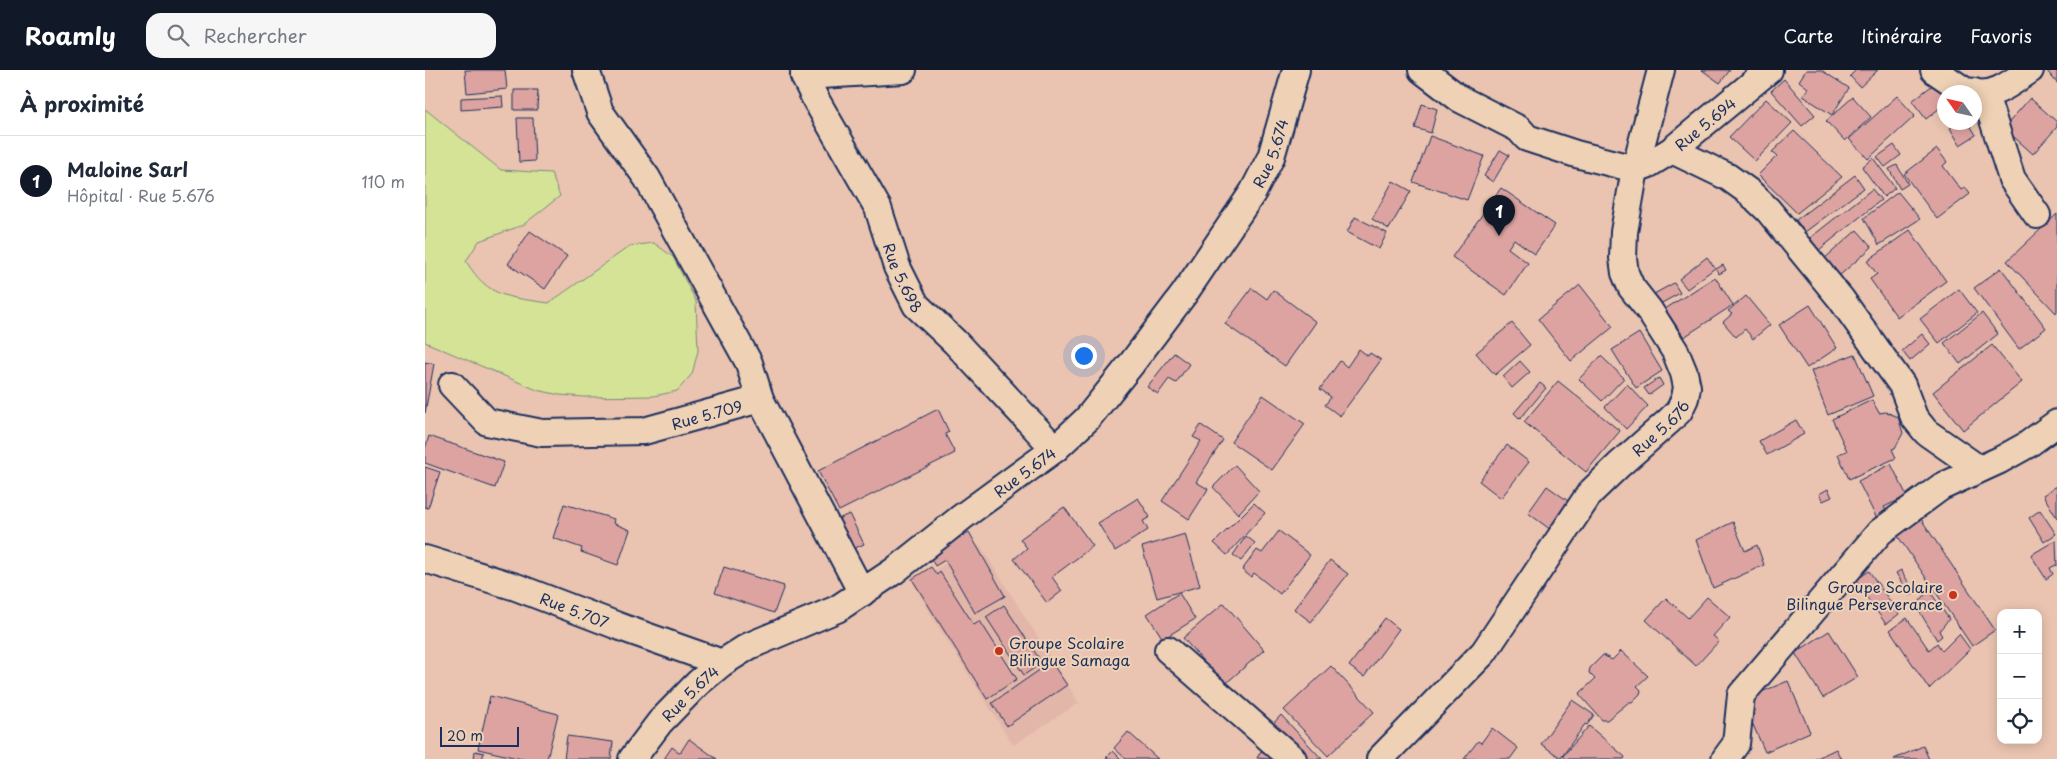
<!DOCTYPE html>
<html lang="fr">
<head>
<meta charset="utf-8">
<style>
  body { margin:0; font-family:"Playpen Sans",sans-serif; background:#f6f6f7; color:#1f2937 }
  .controls { position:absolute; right:15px; bottom:15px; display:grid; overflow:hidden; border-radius:10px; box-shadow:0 2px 12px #0003 }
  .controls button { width:45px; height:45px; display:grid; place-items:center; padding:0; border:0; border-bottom:1px solid #e0e1e3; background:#fff; color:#1f2937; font:25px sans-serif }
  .compass { position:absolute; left:1512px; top:15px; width:45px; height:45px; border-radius:50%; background:#fff; box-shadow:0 2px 12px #0003; rotate:304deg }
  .scale { position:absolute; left:15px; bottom:12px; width:79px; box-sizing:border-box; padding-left:5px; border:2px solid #1b2f5e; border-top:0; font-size:14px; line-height:18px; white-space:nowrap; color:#1b2f5e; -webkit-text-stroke:4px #efd2b6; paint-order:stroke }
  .you { position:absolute; left:658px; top:285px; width:18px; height:18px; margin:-12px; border:4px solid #fff; border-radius:50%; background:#1a73e8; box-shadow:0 0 0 8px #1a73e833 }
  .badge { display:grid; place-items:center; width:32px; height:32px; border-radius:50%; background:#111827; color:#fff; font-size:16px; font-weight:700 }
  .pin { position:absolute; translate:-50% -41px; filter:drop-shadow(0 1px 2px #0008) }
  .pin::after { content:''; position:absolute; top:26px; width:18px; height:15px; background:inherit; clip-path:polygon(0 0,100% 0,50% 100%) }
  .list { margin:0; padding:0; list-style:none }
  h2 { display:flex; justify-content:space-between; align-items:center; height:65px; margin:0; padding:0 20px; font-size:21px }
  h2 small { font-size:16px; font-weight:400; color:#747a83 }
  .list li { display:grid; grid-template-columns:32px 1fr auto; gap:15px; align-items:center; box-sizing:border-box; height:90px; padding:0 20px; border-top:1px solid #e0e1e3 }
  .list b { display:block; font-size:19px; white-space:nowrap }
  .list p { margin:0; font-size:16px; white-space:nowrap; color:#747a83 }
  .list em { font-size:16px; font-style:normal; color:#747a83 }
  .icon { flex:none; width:28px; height:28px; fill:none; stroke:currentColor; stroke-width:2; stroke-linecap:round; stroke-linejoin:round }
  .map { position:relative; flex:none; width:1632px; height:689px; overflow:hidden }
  header { display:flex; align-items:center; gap:30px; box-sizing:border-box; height:70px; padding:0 25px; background:#111827; color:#fff }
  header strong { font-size:24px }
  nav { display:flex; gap:28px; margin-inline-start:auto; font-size:18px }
  .search { width:350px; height:45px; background:#f6f6f7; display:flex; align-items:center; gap:12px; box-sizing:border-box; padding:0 18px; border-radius:15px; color:#747a83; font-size:19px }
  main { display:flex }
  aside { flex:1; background:#fff }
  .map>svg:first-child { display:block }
  .built { fill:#e2b7aa }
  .green { fill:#d5e396; stroke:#78897a }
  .building { fill:#dda3a1; stroke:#1b2f5e }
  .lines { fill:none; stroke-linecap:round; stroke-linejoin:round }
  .minor-casing { stroke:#1b2f5e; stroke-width:30 }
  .minor { stroke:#efd2b6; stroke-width:26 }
  .poi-dot { fill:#c8321e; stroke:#efd2b6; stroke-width:2 }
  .labels { text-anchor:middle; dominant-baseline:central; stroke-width:4; stroke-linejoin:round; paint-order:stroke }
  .street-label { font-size:15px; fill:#1b2f5e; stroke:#efd2b6 }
  .poi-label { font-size:15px; fill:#1b2f5e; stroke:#efd2b6; text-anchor:end }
</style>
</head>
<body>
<header>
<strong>Roamly</strong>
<div class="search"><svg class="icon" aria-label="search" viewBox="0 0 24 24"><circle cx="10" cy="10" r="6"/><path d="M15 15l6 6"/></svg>Rechercher</div>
<nav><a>Carte</a><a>Itinéraire</a><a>Favoris</a></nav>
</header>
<main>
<aside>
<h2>À proximité<small></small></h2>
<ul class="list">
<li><span class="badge">1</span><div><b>Maloine Sarl</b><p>Hôpital · Rue 5.676</p></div><em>110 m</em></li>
</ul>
</aside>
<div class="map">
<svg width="1632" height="689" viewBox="0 0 1632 689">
  <rect width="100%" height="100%" fill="#eac4b0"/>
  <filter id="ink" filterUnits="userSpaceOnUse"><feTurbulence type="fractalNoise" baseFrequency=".02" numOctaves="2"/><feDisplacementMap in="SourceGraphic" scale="10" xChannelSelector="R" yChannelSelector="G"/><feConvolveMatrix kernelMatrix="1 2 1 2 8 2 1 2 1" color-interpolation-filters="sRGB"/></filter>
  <g filter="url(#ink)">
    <!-- built -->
    <polygon class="built" points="555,475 654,633 588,675 513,556 487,512"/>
    <!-- green -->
    <path class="green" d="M 0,39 L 76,100 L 126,103 L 135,126 L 98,155 L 54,171 L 41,191 C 64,229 84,227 124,233 L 205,176 L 229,173 L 248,187 L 271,231 L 273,281 L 267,304 L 252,321 L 229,326 L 159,327 L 135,325 L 112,320 L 0,272 Z"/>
    <!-- building -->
    <g class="building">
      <polygon points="40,0 80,0 82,19 42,23"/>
      <polygon points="1277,0 1305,0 1295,13"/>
      <polygon points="1381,0 1396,0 1424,18 1407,45 1378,26 1383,18 1374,11"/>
      <polygon points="1431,0 1453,0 1435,17 1425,6"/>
      <polygon points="1632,0 1632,13 1622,1"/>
      <polygon points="1359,9 1390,45 1377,56 1346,21"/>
      <polygon points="1513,11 1520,22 1520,34 1501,49 1487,31"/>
      <polygon points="89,20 113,20 112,40 89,40"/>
      <polygon points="77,26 78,37 36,40 36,28"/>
      <polygon points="1472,26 1490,46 1443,89 1424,69"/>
      <polygon points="1428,27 1446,47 1420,71 1401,51"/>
      <polygon points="1605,28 1632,52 1632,57 1608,84 1579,58"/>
      <polygon points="1341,29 1367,53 1330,91 1304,67"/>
      <polygon points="997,34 1012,39 1006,63 990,58"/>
      <polygon points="92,48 108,48 110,91 94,92"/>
      <polygon points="1534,52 1543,52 1551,65 1535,75 1525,58"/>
      <polygon points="1369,61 1417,107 1372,143 1333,105 1352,86 1347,82"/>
      <polygon points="1005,66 1059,86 1042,130 988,112"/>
      <polygon points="1469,75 1476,85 1460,97 1452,87"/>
      <polygon points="1512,79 1522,92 1518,96 1536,120 1540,117 1545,124 1512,149 1479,104"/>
      <polygon points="1075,80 1084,85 1068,112 1059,106"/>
      <polygon points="1448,88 1470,118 1459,127 1437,97"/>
      <polygon points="1472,95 1483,114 1475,119 1464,99"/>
      <polygon points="1430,105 1439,118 1380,162 1371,150"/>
      <polygon points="968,111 986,121 964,159 947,149"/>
      <polygon points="1076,118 1130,155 1110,184 1089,169 1083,178 1103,193 1081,225 1027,187"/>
      <polygon points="1447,119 1456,130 1394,180 1385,168"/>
      <polygon points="1473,122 1495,149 1454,175 1439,148"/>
      <polygon points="1632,144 1632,241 1631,243 1582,191"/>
      <polygon points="930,147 962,163 954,179 922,162"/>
      <polygon points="1432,160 1447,177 1414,206 1399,189"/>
      <polygon points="1485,160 1521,211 1472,247 1445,209 1452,204 1442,191"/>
      <polygon points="105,161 142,186 120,219 83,194"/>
      <polygon points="1282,187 1290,198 1262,219 1254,209"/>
      <polygon points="1298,195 1301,200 1294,204 1291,199"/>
      <polygon points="1576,198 1621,258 1594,279 1549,218"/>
      <polygon points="1290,207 1308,235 1259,267 1240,239"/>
      <polygon points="1249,213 1255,223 1235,234 1229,224"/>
      <polygon points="1155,215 1188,257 1146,291 1113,249"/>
      <polygon points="827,218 842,229 848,220 891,252 860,296 800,254"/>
      <polygon points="1534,219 1552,243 1514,273 1495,249"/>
      <polygon points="1321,226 1345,255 1328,269 1320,259 1311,267 1298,252 1307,244 1303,241"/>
      <polygon points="1385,235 1412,278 1382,298 1354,255"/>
      <polygon points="1557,243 1573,264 1535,294 1519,273"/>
      <polygon points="1087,253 1105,275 1070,305 1051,283"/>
      <polygon points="1214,263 1237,301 1211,318 1187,280"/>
      <polygon points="1497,264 1505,274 1485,291 1477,281"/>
      <polygon points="1567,275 1597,312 1538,360 1508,322"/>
      <polygon points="934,279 943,286 945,283 956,290 915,346 900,335 906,327 895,319 915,291 922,297"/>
      <polygon points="749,283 764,294 751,313 744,309 733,324 722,317"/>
      <polygon points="1430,284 1448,326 1403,345 1386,301"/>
      <polygon points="1176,286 1199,308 1177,331 1154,309"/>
      <polygon points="1095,291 1105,302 1087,318 1078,307"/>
      <polygon points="0,292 9,294 0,343"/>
      <polygon points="1234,308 1238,315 1224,325 1219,318"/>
      <polygon points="1133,311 1195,361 1161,402 1099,352"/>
      <polygon points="1115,313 1121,318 1095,349 1089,343"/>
      <polygon points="1202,314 1223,336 1201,359 1180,337"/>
      <polygon points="838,325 880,354 847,400 806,372"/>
      <polygon points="1447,330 1454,343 1461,342 1473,347 1478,363 1470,378 1467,379 1471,388 1424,409 1413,384 1422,381 1407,349"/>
      <polygon points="513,339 524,362 520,364 530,383 414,441 393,401"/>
      <polygon points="1371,350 1379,364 1342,385 1334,371"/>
      <polygon points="776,355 798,370 771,412 783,419 764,449 737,431 776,371 768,367"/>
      <polygon points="4,366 79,392 70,418 0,393 0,379"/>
      <polygon points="1082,375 1104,392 1076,428 1054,411"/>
      <polygon points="1466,394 1482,426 1459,437 1465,448 1454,453 1433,411"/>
      <polygon points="810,395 834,421 813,444 788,417"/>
      <polygon points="0,397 15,402 3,438 0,437"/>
      <polygon points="1122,416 1146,433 1126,460 1103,443"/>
      <polygon points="1632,416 1632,448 1618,425"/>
      <polygon points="1403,419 1407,427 1398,431 1394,424"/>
      <polygon points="713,428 725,447 718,451 723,460 690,481 673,453"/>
      <polygon points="829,433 840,443 802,485 789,473"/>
      <polygon points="139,434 189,449 188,453 205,460 193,495 156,482 157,478 128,468"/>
      <polygon points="639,437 668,476 627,507 637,521 622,533 589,489 602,478 595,469"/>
      <polygon points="1490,440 1570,560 1547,576 1466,456"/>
      <polygon points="1615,440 1631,464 1619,472 1604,448"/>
      <polygon points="424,444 439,474 423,481 409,451"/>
      <polygon points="1308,452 1320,481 1332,475 1339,495 1288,518 1271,470"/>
      <polygon points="854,461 885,485 855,524 829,503 826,507 817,500 832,480 837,483"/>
      <polygon points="544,462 580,526 550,543 520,490 510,496 504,485"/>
      <polygon points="760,464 775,516 732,528 717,477"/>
      <polygon points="821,466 830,473 816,491 808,485"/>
      <polygon points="1631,470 1632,496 1631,495 1625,498 1628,504 1621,509 1606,485"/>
      <polygon points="905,490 923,504 886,552 869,539"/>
      <polygon points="299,497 359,516 349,543 290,523"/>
      <polygon points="506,497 512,505 515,502 549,555 555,551 592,609 562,629 487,509"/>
      <polygon points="1476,500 1490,523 1485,526 1471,503"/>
      <polygon points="1444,501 1474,544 1461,554 1430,511"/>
      <polygon points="1504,520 1524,549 1514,561 1517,566 1512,570 1491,536"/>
      <polygon points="754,523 770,549 738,569 722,544"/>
      <polygon points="1282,527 1305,547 1288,566 1294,571 1271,596 1221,550 1241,528 1263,548"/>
      <polygon points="799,533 839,580 799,615 758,568"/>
      <polygon points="579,535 617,593 599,605 561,547"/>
      <polygon points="960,548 974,559 939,607 924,596"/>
      <polygon points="1482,548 1504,580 1512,573 1517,581 1534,564 1545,579 1504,619 1465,560"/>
      <polygon points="1404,561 1433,607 1398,628 1370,583"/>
      <polygon points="1196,581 1223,606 1212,616 1216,620 1215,624 1207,632 1204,632 1182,650 1177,650 1154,624 1170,609 1164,603 1165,598 1178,585 1187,590"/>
      <polygon points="626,592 642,615 582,656 567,633"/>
      <polygon points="906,596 949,642 903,686 859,640"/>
      <polygon points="1363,611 1385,662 1340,682 1317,630"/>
      <polygon points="65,626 133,644 122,689 97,689 53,679"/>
      <polygon points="1147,630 1169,645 1162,655 1160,654 1136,688 1116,674"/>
      <polygon points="856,645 897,689 878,689 846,656"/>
      <polygon points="1164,656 1200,687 1199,689 1141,689 1138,686"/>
      <polygon points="1067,658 1093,678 1085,689 1039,689 1053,671 1056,673"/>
      <polygon points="703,662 733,689 701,689 689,678"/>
      <polygon points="142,666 188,672 186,689 139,689"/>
      <polygon points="264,669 292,689 239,689 247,677 255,683"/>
      <polygon points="1498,676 1504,689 1469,689"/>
      <polygon points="1411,679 1416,689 1390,689"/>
      <polygon points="50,681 59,683 57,689 49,689"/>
      <polygon points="688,681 696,689 680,689"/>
      <polygon points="836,681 847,686 845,689 832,688"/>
    </g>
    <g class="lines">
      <!-- minor casing -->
      <g class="minor-casing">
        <g id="minor">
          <polyline points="161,0 175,42 222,108 324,293 335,329"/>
          <path id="s1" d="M 379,0 L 379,6 L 391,30 L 453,138 L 472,197 L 491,235 L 530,272 L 630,379"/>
          <polyline points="1509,0 1540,21 1549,22"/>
          <polyline points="379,6 478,0"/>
          <path d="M 1550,23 C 1571,27 1588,11 1605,0"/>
          <polyline points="1560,25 1587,109 1612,145"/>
          <polyline points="1247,80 1303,107 1324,122 1343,140 1416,229 1477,315 1489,347 1501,362 1554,399"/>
          <path id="s2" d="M 1210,99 L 1224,94 L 1247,80 L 1344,0"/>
          <polyline points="1210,99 1236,0"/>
          <path id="s3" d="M 27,315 L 62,352 L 117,363 L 219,361 L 335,329 L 437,523"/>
          <path id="s4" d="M 0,489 L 91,517 L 201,559 L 297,593"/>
          <polyline points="743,580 868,689"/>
          <path id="s5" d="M 207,689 L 235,652 L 273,613 L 297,593 L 324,576 L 412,539 L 469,501 L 537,447 L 630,379 L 662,349 L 707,293 L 759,224 L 828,122 L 846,87 L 871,0"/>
          <path id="s6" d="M 955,689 L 1059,582 L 1165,423 L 1194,395 L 1245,350 L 1254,341 L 1260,328 L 1262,317 L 1259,303 L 1250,281 L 1224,240 L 1206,217 L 1200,203 L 1198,188 L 1199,162 L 1210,99 L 1151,84 L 1102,68 L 1094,59 L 1035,29 L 997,0"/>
          <polyline points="1300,689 1311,674 1316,625 1455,462 1516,417 1575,390 1602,375 1632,353"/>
        </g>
      </g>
      <!-- minor -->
      <use href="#minor" class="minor"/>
    </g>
  </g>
  <!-- markers -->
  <g class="poi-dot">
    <circle cx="1528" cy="525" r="5"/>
    <circle cx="574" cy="581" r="5"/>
  </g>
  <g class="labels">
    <!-- street labels -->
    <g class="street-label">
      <text stroke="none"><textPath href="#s2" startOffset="84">Rue 5.694</textPath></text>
      <text stroke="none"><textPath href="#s5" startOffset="898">Rue 5.674</textPath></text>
      <text stroke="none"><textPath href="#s1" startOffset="231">Rue 5.698</textPath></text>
      <text stroke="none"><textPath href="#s3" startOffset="274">Rue 5.709</textPath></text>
      <text stroke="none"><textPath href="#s6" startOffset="436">Rue 5.676</textPath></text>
      <text stroke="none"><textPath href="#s5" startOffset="492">Rue 5.674</textPath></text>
      <text stroke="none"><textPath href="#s4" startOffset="158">Rue 5.707</textPath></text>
      <text stroke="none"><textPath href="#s5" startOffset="88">Rue 5.674</textPath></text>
    </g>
    <!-- poi labels -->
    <g class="poi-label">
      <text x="1518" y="516">Groupe Scolaire<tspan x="1518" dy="17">Bilingue Perseverance</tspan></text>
      <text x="584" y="572" text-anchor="start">Groupe Scolaire<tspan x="584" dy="17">Bilingue Samaga</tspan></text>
    </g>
  </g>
</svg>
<div class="controls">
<button>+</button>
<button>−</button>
<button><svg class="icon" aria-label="locate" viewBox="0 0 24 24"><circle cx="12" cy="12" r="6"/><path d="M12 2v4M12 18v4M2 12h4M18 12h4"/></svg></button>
</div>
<svg class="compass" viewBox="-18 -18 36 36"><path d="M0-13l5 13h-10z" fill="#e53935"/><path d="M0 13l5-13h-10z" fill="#747a83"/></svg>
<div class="scale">20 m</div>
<div class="you"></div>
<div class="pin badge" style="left:1074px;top:166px">1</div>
</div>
</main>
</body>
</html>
